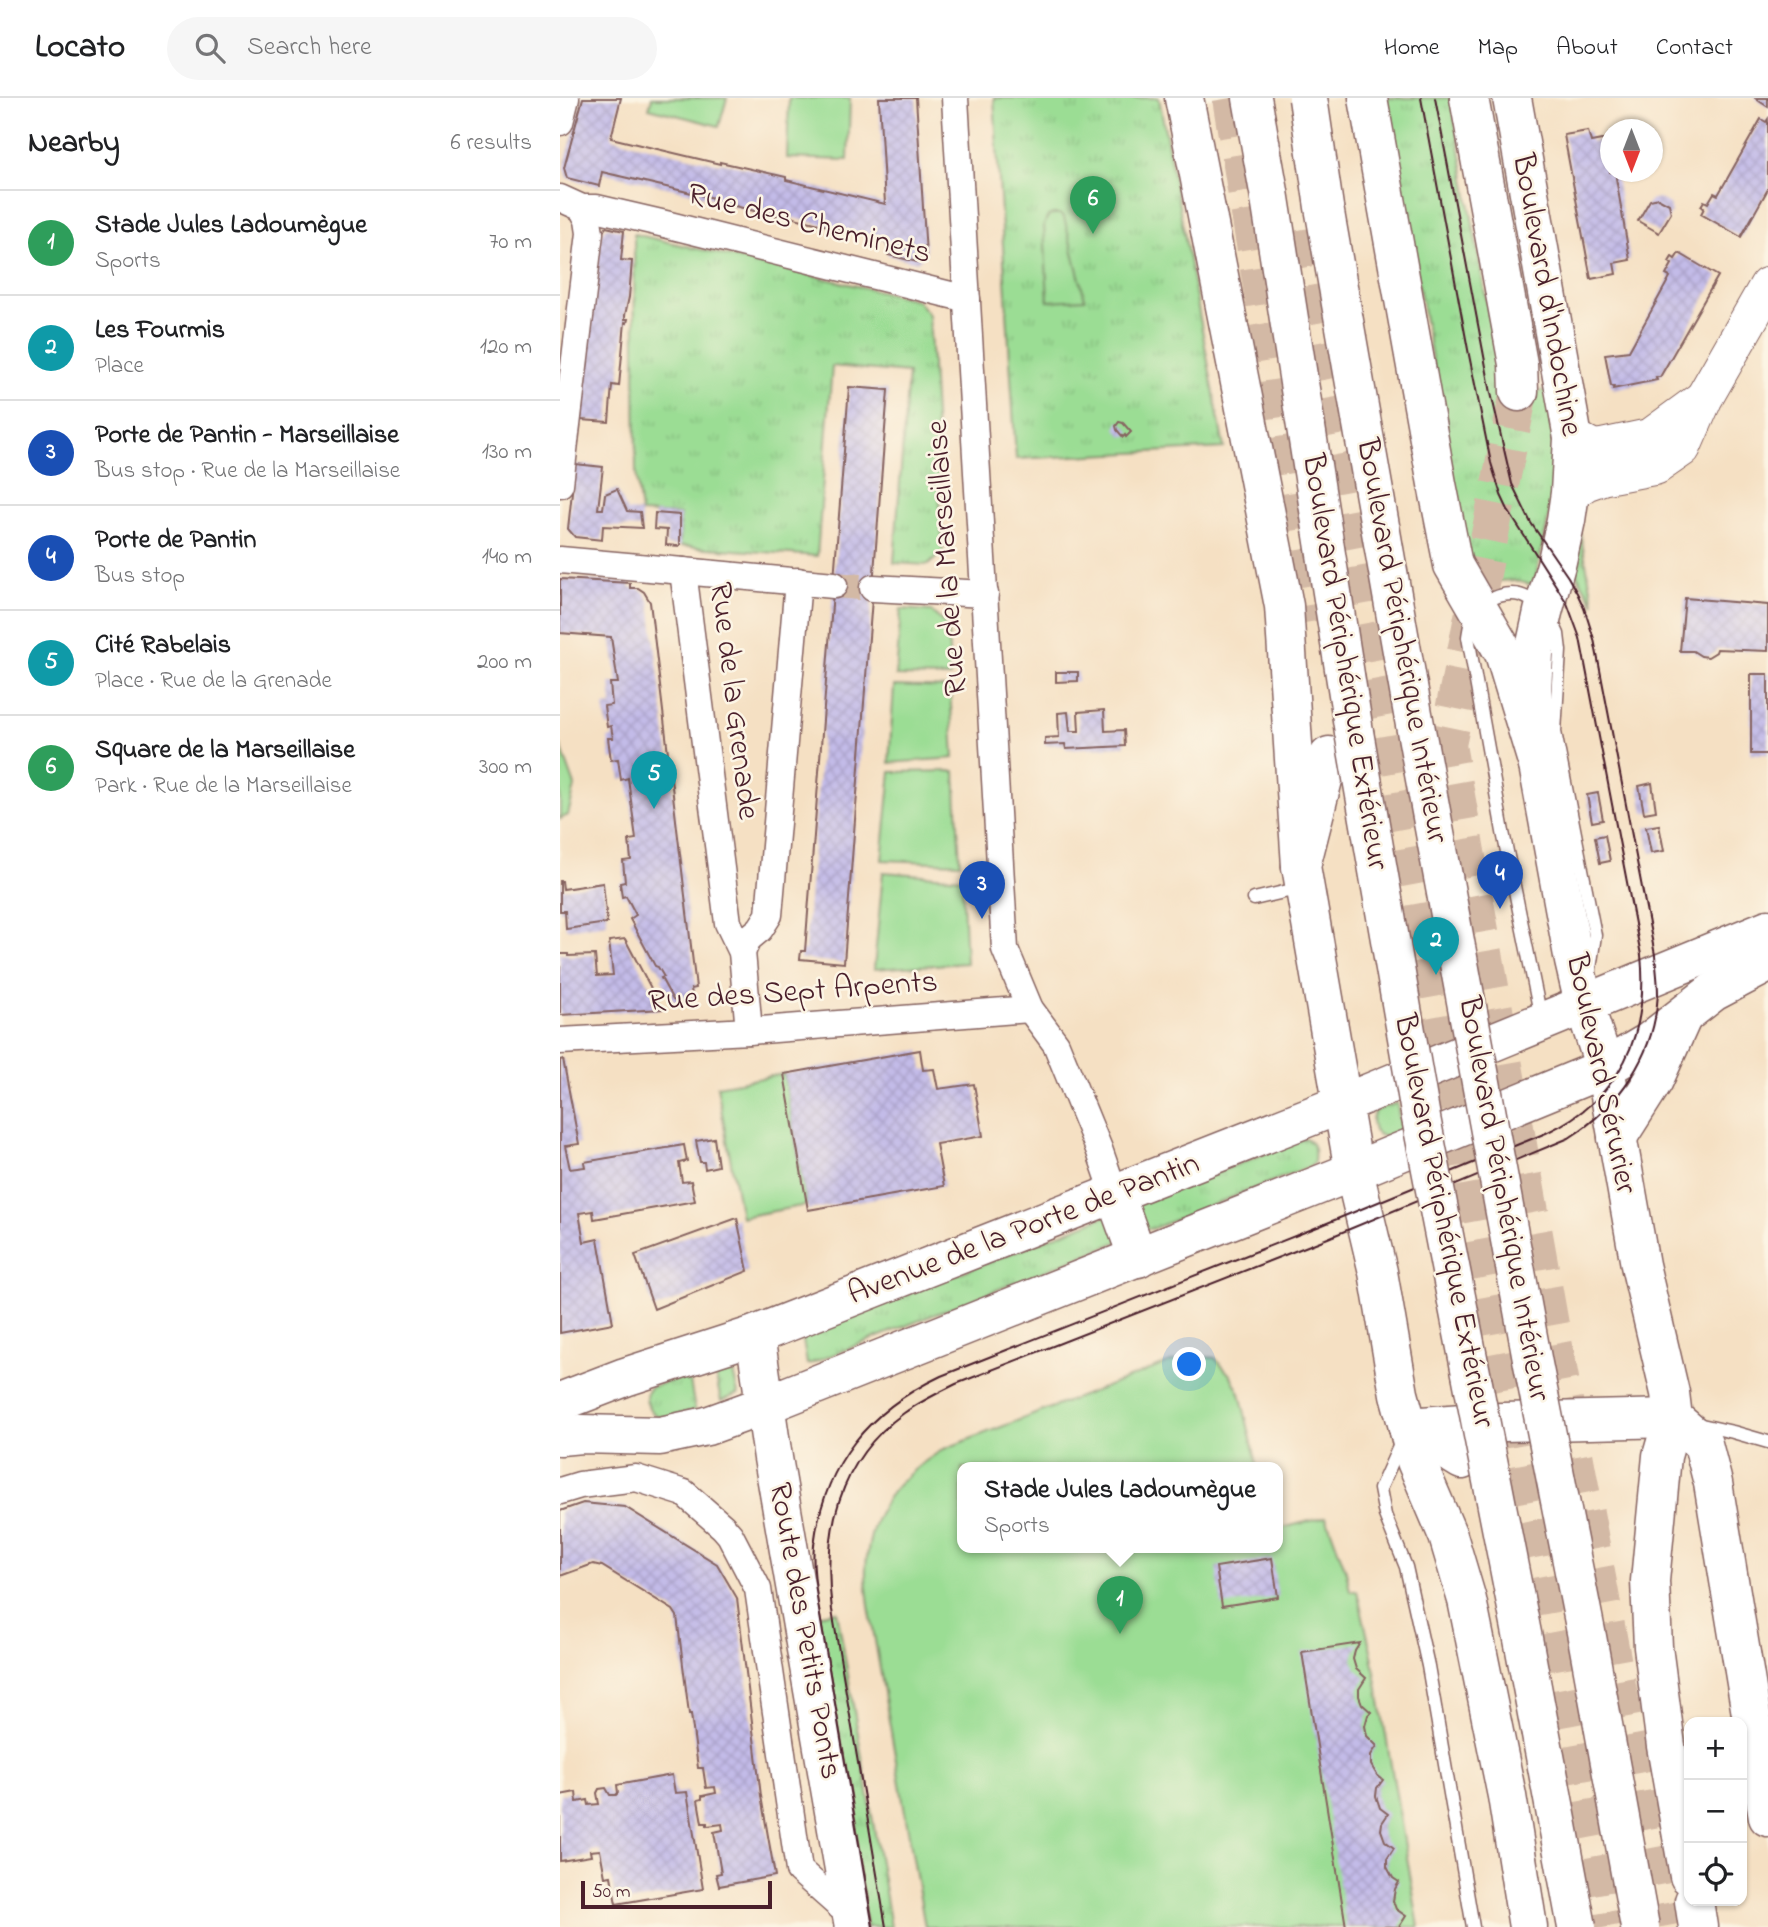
<!DOCTYPE html>
<html lang="en">
<head>
<meta charset="utf-8">
<style>
  body { margin:0; font-family:"Indie Flower",sans-serif; background:#f6f6f6; color:#202124 }
  .controls { position:absolute; right:21px; bottom:21px; display:grid; overflow:hidden; border-radius:14px; box-shadow:0 2px 5px #0004 }
  .controls button { width:63px; height:63px; display:grid; place-items:center; padding:0; border:0; border-bottom:2px solid #e0e0e0; background:#fff; color:#202124; font:35px sans-serif }
  .compass { position:absolute; left:1040px; top:21px; width:63px; height:63px; border-radius:50%; background:#fff; box-shadow:0 2px 5px #0004; rotate:180deg }
  .scale { position:absolute; left:21px; bottom:18px; width:191px; box-sizing:border-box; padding-left:7px; border:4px solid #4a1f2b; border-top:0; font-size:19px; line-height:24px; white-space:nowrap; color:#4a1f2b; -webkit-text-stroke:5px #fcf5e5; paint-order:stroke }
  .you { position:absolute; left:630px; top:1267px; width:24px; height:24px; margin:-18px; border:5px solid #fff; border-radius:50%; background:#1a73e8; box-shadow:0 0 0 10px #1a73e833 }
  .badge { display:grid; place-items:center; width:46px; height:46px; border-radius:50%; background:#0f766e; color:#fff; font-size:23px; font-weight:700 }
  .pin { position:absolute; translate:-50% -58px; filter:drop-shadow(0 2px 4px #0008) }
  .pin::after { content:''; position:absolute; top:37px; width:24px; height:21px; background:inherit; clip-path:polygon(0 0,100% 0,50% 100%) }
  .popup { position:absolute; left:397px; top:1364px; width:326px; height:91px; box-sizing:border-box; display:grid; place-content:center; border-radius:14px; background:#fff; filter:drop-shadow(0 2px 5px #0005); font-size:23px; white-space:nowrap; color:#757577 }
  .popup b { font-size:26px; color:#202124 }
  .popup::after { content:''; position:absolute; left:50%; top:100%; margin-left:-14px; border:14px solid transparent; border-top-color:#fff }
  .list { margin:0; padding:0; list-style:none }
  h2 { display:flex; justify-content:space-between; align-items:center; height:91px; margin:0; padding:0 28px; font-size:30px }
  h2 small { font-size:23px; font-weight:400; color:#757577 }
  .list li { display:grid; grid-template-columns:46px 1fr auto; gap:21px; align-items:center; box-sizing:border-box; height:105px; padding:0 28px; border-top:2px solid #e0e0e0 }
  .list b { display:block; font-size:26px; white-space:nowrap }
  .list p { margin:0; font-size:23px; white-space:nowrap; color:#757577 }
  .list em { font-size:23px; font-style:normal; color:#757577 }
  .icon { flex:none; width:38px; height:38px; fill:none; stroke:currentColor; stroke-width:2; stroke-linecap:round; stroke-linejoin:round }
  .map { position:relative; flex:none; width:1208px; height:1829px; overflow:hidden }
  header { display:flex; align-items:center; gap:42px; box-sizing:border-box; height:98px; padding:0 35px; background:#fff; border-bottom:2px solid #e0e0e0 }
  header strong { font-size:33px }
  nav { display:flex; gap:38px; margin-inline-start:auto; font-size:24px }
  .search { width:490px; height:63px; background:#f6f6f6; display:flex; align-items:center; gap:18px; box-sizing:border-box; padding:0 24px; border-radius:38px; color:#757577; font-size:26px }
  main { display:flex }
  aside { flex:1; background:#fff }
  .map>svg:first-child { display:block }
  .grass { fill:url(#grass-tufts); stroke:#727e60; stroke-width:2 }
  .garden { fill:#9bdd94; stroke:#727e60; stroke-width:2 }
  .building { fill:url(#building-cross-hatch) }
  .lines { fill:none; stroke-linecap:round; stroke-linejoin:round }
  .street-tunnel { stroke:#d3b9a5; stroke-width:26; stroke-dasharray:26 13; stroke-linecap:butt }
  .primary-tunnel { stroke:#d3b9a5; stroke-width:38; stroke-dasharray:38 19; stroke-linecap:butt }
  .lane-casing { stroke:#866360; stroke-width:15 }
  .street-casing { stroke:#866360; stroke-width:29 }
  .secondary-casing { stroke:#866360; stroke-width:39 }
  .primary-casing { stroke:#866360; stroke-width:41 }
  .highway-casing { stroke:#866360; stroke-width:41 }
  .lane { stroke:#fff; stroke-width:12 }
  .street { stroke:#fff; stroke-width:26 }
  .secondary { stroke:#fff; stroke-width:37 }
  .primary { stroke:#fff; stroke-width:38 }
  .highway { stroke:#fff; stroke-width:38 }
  .tram { stroke:#4a1f2b; stroke-width:2 }
  .highway-bridge-casing { stroke:#866360; stroke-width:41; stroke-linecap:butt }
  .highway-bridge { stroke:#fff; stroke-width:38 }
  .labels { text-anchor:middle; dominant-baseline:central; stroke-width:5; stroke-linejoin:round; paint-order:stroke }
  .street-label { font-size:32px; fill:#4a1f2b; stroke:#fcf5e5 }
</style>
</head>
<body>
<header>
<strong>Locato</strong>
<div class="search"><svg class="icon" aria-label="search" viewBox="0 0 24 24"><circle cx="10" cy="10" r="6"/><path d="M15 15l6 6"/></svg>Search here</div>
<nav><a>Home</a><a>Map</a><a>About</a><a>Contact</a></nav>
</header>
<main>
<aside>
<h2>Nearby<small>6 results</small></h2>
<ul class="list">
<li><span class="badge" style="background:#2e9e5b">1</span><div><b>Stade Jules Ladoumègue</b><p>Sports</p></div><em>70 m</em></li>
<li><span class="badge" style="background:#0f9aa8">2</span><div><b>Les Fourmis</b><p>Place</p></div><em>120 m</em></li>
<li><span class="badge" style="background:#1a4fb4">3</span><div><b>Porte de Pantin - Marseillaise</b><p>Bus stop · Rue de la Marseillaise</p></div><em>130 m</em></li>
<li><span class="badge" style="background:#1a4fb4">4</span><div><b>Porte de Pantin</b><p>Bus stop</p></div><em>140 m</em></li>
<li><span class="badge" style="background:#0f9aa8">5</span><div><b>Cité Rabelais</b><p>Place · Rue de la Grenade</p></div><em>200 m</em></li>
<li><span class="badge" style="background:#2e9e5b">6</span><div><b>Square de la Marseillaise</b><p>Park · Rue de la Marseillaise</p></div><em>300 m</em></li>
</ul>
</aside>
<div class="map">
<svg width="1208" height="1829" viewBox="0 0 1208 1829">
  <defs>
    <pattern id="grass-tufts" width="24" height="20" patternUnits="userSpaceOnUse" patternTransform="scale(1.75)"><rect width="24" height="20" fill="#9bdd94"/><path d="M3 7l-1-3M5 7V3M7 7l1-3M15 17l-1-3M17 17v-4M19 17l1-3" fill="none" stroke="#87bd80"/></pattern>
    <pattern id="building-cross-hatch" width="8" height="8" patternUnits="userSpaceOnUse" patternTransform="scale(1.75)"><rect width="8" height="8" fill="#c3bbe8"/><path d="M0 0l8 8M0 8l8-8" fill="none" stroke="#a9a0c7"/></pattern>
  </defs>
  <rect width="100%" height="100%" fill="#fcf5e5"/>
  <filter id="ink" filterUnits="userSpaceOnUse"><feTurbulence type="fractalNoise" baseFrequency=".0143" numOctaves="2"/><feDisplacementMap in="SourceGraphic" scale="14" xChannelSelector="R" yChannelSelector="G"/><feConvolveMatrix kernelMatrix="1 2 1 2 8 2 1 2 1" color-interpolation-filters="sRGB"/></filter>
  <filter id="wash" filterUnits="userSpaceOnUse"><feTurbulence type="fractalNoise" baseFrequency=".00686" numOctaves="4" result="noise"/><feDisplacementMap in="SourceGraphic" scale="28" xChannelSelector="R" yChannelSelector="G"/><feGaussianBlur stdDeviation="1.57" result="paint"/><feColorMatrix in="noise" values="0 0 0 0 0 0 0 0 0 0 0 0 0 0 0 0 0 1.4 0 .05"/><feComposite in="paint" operator="in"/></filter>
  <g filter="url(#wash)">
    <rect width="100%" height="100%" fill="#f5e0c3"/>
    <!-- grass -->
    <g class="grass">
      <polygon points="434,0 599,0 664,350 456,361"/>
      <path d="M 825,0 L 891,0 L 935,253 L 939,294 L 977,294 L 993,291 L 1001,359 L 974,488 C 956,481 940,480 922,487 L 907,455 Z"/>
      <polygon points="74,136 357,202 369,217 383,454 368,467 334,465 348,275 272,268 257,458 120,448 120,417 81,415 76,374"/>
      <polygon points="1018,424 1034,506 1010,464"/>
      <path d="M 837,1005 L 841,1032 C 831,1036 823,1042 814,1033 C 807,1011 819,1011 837,1005 Z"/>
      <path d="M 745,1040 C 755,1045 755,1053 754,1064 L 751,1068 L 592,1131 L 585,1130 L 576,1106 Z"/>
      <polygon points="548,1117 560,1143 252,1265 247,1266 242,1237"/>
      <polygon points="171,1265 178,1296 161,1303 154,1269"/>
      <path d="M 129,1278 L 135,1312 C 117,1316 95,1329 87,1305 C 85,1298 86,1296 90,1289 Z"/>
      <polygon points="277,1513 331,1829 306,1829 252,1518"/>
    </g>
    <!-- garden -->
    <g class="garden">
      <polygon points="92,0 167,0 159,28 89,10"/>
      <polygon points="229,0 290,0 288,62 227,60"/>
      <polygon points="493,116 499,116 504,119 525,201 488,203 484,127 488,118"/>
      <polygon points="341,511 371,513 388,529 390,579 336,578"/>
      <polygon points="334,588 390,590 394,660 329,665"/>
      <polygon points="0,646 15,688 8,717 0,721"/>
      <polygon points="395,673 400,765 322,762 331,674"/>
      <polygon points="323,774 402,780 406,865 314,871"/>
      <polygon points="224,976 247,1107 181,1119 157,988"/>
      <path d="M 633,1258 L 655,1260 L 671,1278 L 680,1295 L 698,1370 L 402,1370 L 402,1450 L 718,1450 L 718,1431 L 766,1419 L 786,1473 L 790,1493 L 797,1493 L 812,1557 L 859,1829 L 365,1829 L 309,1508 C 308,1496 305,1482 306,1470 C 310,1410 335,1381 384,1351 L 608,1265 Z"/>
    </g>
    <g id="blocks">
      <!-- building -->
      <g class="building">
        <polygon points="23,0 61,0 51,40 160,66 160,64 226,79 226,82 325,106 319,0 356,0 366,156 357,164 328,157 326,142 218,116 218,118 198,114 152,102 153,100 42,74 39,88 7,80 4,70"/>
        <polygon points="1195,0 1208,0 1208,9 1199,3"/>
        <polygon points="1201,21 1206,24 1208,21 1208,91 1181,139 1141,116 1144,110 1141,108 1144,103 1148,105 1154,95 1158,97"/>
        <polygon points="1028,33 1031,44 1047,41 1050,57 1050,74 1055,74 1070,162 1054,165 1056,176 1031,181 1004,37"/>
        <polygon points="1098,100 1109,106 1111,115 1099,135 1078,123 1090,102"/>
        <polygon points="46,129 64,133 61,162 72,163 69,199 65,217 65,221 68,221 67,225 65,224 59,288 52,287 49,324 21,322 41,137"/>
        <polygon points="1119,155 1158,178 1100,279 1096,279 1097,282 1053,291 1054,288 1051,288 1045,256 1069,253 1110,179 1106,177 1112,166 1109,164 1112,159 1115,161"/>
        <polygon points="289,289 328,292 284,865 240,861 241,853 245,853"/>
        <polygon points="559,324 563,325 571,334 566,339 565,337 563,339 557,332 556,328"/>
        <polygon points="15,366 43,369 38,411 43,411 45,396 57,391 67,413 80,414 82,430 43,428 42,442 15,439 8,431"/>
        <polygon points="95,415 120,417 120,448 106,447 107,432 94,431"/>
        <polygon points="0,481 70,485 70,490 78,490 84,494 90,504 136,890 131,891 133,902 127,905 119,905 113,902 101,880 104,879 98,869 95,868 70,821 76,817 66,798 62,799 60,785 65,784 63,763 71,762 69,742 76,741 68,680 61,682 58,661 51,662 48,640 53,640 51,628 47,629 44,608 52,607 50,585 58,585 51,539 0,535"/>
        <polygon points="1125,500 1208,507 1208,553 1157,551 1156,554 1148,559 1141,558 1133,553 1120,553"/>
        <polygon points="496,574 518,574 518,583 496,584"/>
        <rect x="1191" y="576" width="17" height="80"/>
        <polygon points="544,612 545,633 564,632 565,648 506,651 505,646 485,647 485,640 499,639 498,615 508,614 510,633 519,633 518,614"/>
        <polygon points="1092,685 1096,713 1084,715 1079,688"/>
        <polygon points="1038,695 1043,722 1032,724 1027,697"/>
        <polygon points="1099,727 1104,753 1091,755 1086,729"/>
        <polygon points="1045,737 1050,763 1040,765 1035,739"/>
        <polygon points="0,783 2,783 3,791 43,785 47,825 6,831 5,813 0,813"/>
        <polygon points="65,841 102,911 0,917 0,856 8,856 8,858 35,857 37,878 53,877 49,843"/>
        <polygon points="360,952 363,972 374,971 378,991 414,986 423,1038 376,1046 384,1088 248,1112 224,976"/>
        <polygon points="3,961 19,1046 5,1048 10,1071 25,1069 24,1064 124,1047 127,1063 119,1065 122,1084 131,1083 135,1103 34,1121 33,1113 19,1115 24,1144 38,1141 53,1225 0,1235 0,962"/>
        <polygon points="154,1040 158,1068 145,1071 144,1064 140,1064 136,1043"/>
        <polygon points="177,1120 188,1173 94,1211 75,1157"/>
        <polygon points="23,1405 65,1409 157,1466 177,1500 201,1698 215,1778 159,1788 156,1776 161,1775 154,1734 163,1732 162,1726 147,1728 147,1725 142,1725 138,1702 142,1701 142,1698 156,1695 155,1689 146,1690 143,1670 138,1670 131,1616 129,1616 117,1518 113,1512 42,1468 33,1466 0,1478 0,1413"/>
        <polygon points="712,1460 718,1499 662,1508 656,1469"/>
        <polygon points="800,1545 795,1553 793,1561 796,1571 806,1580 799,1591 799,1598 802,1606 811,1614 808,1617 805,1628 807,1638 817,1648 811,1657 811,1667 817,1677 823,1682 817,1690 816,1698 820,1710 828,1716 822,1725 821,1732 825,1743 834,1750 827,1761 827,1769 833,1780 839,1784 835,1791 833,1803 836,1811 846,1818 839,1829 786,1829 742,1554"/>
        <polygon points="112,1677 115,1695 127,1694 143,1791 56,1806 51,1778 45,1779 40,1752 30,1753 31,1758 0,1763 0,1697 16,1694 17,1704 28,1702 29,1707 39,1706 37,1695 39,1691 46,1690 50,1697 56,1697 58,1695 57,1687"/>
      </g>
    </g>
  </g>
  <g filter="url(#ink)">
    <use href="#blocks" fill-opacity="0" stroke="#866360" stroke-width="2"/>
    <g class="lines">
      <!-- street-tunnel -->
      <polyline class="street-tunnel" points="274,487 313,490"/>
      <!-- primary-tunnel -->
      <g class="primary-tunnel">
        <polyline points="671,0 757,523"/>
        <polyline points="733,133 1048,1829"/>
        <polyline points="959,294 887,647 992,1238 1102,1829"/>
      </g>
      <!-- lane casing -->
      <g class="lane-casing">
        <g id="lane">
          <path d="M 978,509 C 975,506 973,503 969,501 C 951,490 924,499 914,517 C 910,523 909,532 908,539 L 943,734 L 981,920"/>
          <polyline points="991,521 998,536 1000,553 995,634 1035,837 1030,871"/>
          <polyline points="694,801 741,790"/>
          <polyline points="1137,1326 1173,1334 1208,1344"/>
          <polyline points="842,1342 820,1391 825,1417 846,1469 868,1568 913,1829"/>
        </g>
      </g>
      <!-- street casing -->
      <g class="street-casing">
        <g id="street">
          <polyline points="395,0 445,851 470,911 496,946 539,1051 555,1097"/>
          <polyline points="0,24 6,0"/>
          <polyline points="0,100 22,110 36,110 105,126 407,201"/>
          <polyline points="0,386 30,135 28,122 22,110"/>
          <polyline points="0,462 123,473"/>
          <polyline points="313,490 425,496"/>
          <polyline points="182,854 188,841 200,831 209,817 238,483"/>
          <polyline points="189,933 182,854 168,825 123,473 274,487"/>
          <polyline points="0,943 189,933 470,911"/>
          <polyline points="0,1393 20,1387 76,1380 124,1395 163,1429 170,1437 198,1491 239,1772 292,1819"/>
        </g>
      </g>
      <!-- secondary casing -->
      <g class="secondary-casing">
        <g id="secondary">
          <polyline points="1013,340 1031,349 1039,350 1091,339 1143,301"/>
          <polyline points="1010,395 1026,384 1043,378 1096,368 1122,350 1144,300 1208,188"/>
        </g>
      </g>
      <!-- primary casing -->
      <g class="primary-casing">
        <g id="primary">
          <polyline points="909,0 958,266 959,294"/>
          <polyline points="952,0 1013,340 1010,395 1006,422 997,463 983,514 974,555 972,592 978,667 1014,863 1024,906 1045,970 1080,1167 1110,1295 1113,1320 1143,1346 1153,1385 1208,1719"/>
          <polyline points="769,658 741,768 794,1073 818,1174 839,1296 848,1329"/>
          <polyline points="1057,1040 1094,982 1121,922"/>
          <polyline points="555,1097 578,1160"/>
          <polyline points="195,1237 213,1360 294,1829"/>
          <polyline points="0,1304 65,1279 195,1237 782,1006 1208,831"/>
          <polyline points="848,1329 903,1325 1113,1320"/>
          <polyline points="848,1329 902,1362"/>
          <polyline points="0,1338 21,1336 100,1338 147,1328 205,1307 794,1073 1045,970 1089,944 1153,894 1208,865"/>
        </g>
      </g>
      <!-- highway casing -->
      <g class="highway-casing">
        <g id="highway">
          <polyline points="624,0 724,508 741,768"/>
          <polyline points="692,0 709,94 794,634"/>
          <polyline points="808,0 877,386 893,467 944,555 978,667"/>
          <polyline points="1113,1320 1102,1358 1090,1483 1093,1549 1106,1648 1129,1778"/>
          <polyline points="848,1329 856,1363 888,1438 907,1502 947,1698 968,1829"/>
          <polyline points="1134,1803 1138,1829"/>
        </g>
      </g>
      <!-- lane -->
      <use href="#lane" class="lane"/>
      <!-- street -->
      <use href="#street" class="street"/>
      <!-- secondary -->
      <use href="#secondary" class="secondary"/>
      <!-- primary -->
      <use href="#primary" class="primary"/>
      <!-- highway -->
      <use href="#highway" class="highway"/>
      <!-- tram -->
      <g class="tram">
        <path d="M 313,1829 L 258,1506 C 255,1487 252,1466 254,1447 C 264,1365 309,1312 381,1278 L 760,1128 L 986,1035 C 1061,1000 1089,937 1081,857 L 1020,540 L 1007,505 L 949,414 L 941,397 L 931,365 L 909,257 L 861,0"/>
        <path d="M 326,1829 L 272,1512 C 262,1435 278,1362 344,1315 C 361,1303 378,1295 396,1286 L 768,1140 L 1009,1040 C 1059,1008 1095,957 1098,896 C 1098,883 1096,870 1095,857 L 1034,541 L 1024,510 L 1017,495 L 1008,479 L 971,425 L 952,386 L 931,295 L 875,0"/>
      </g>
      <!-- highway-bridge casing -->
      <g class="highway-bridge-casing">
        <g id="highway-bridge">
          <polyline points="748,0 764,109 853,616 973,1266 1027,1539 1080,1829"/>
          <polyline points="794,634 861,1020 964,1546 1017,1829"/>
        </g>
      </g>
      <!-- highway-bridge -->
      <use href="#highway-bridge" class="highway-bridge"/>
    </g>
  </g>
  <g class="labels">
    <!-- street labels -->
    <g class="street-label">
      <text transform="translate(249 127) rotate(14)">Rue des Cheminets</text>
      <text transform="translate(986 197) rotate(80)">Boulevard d'Indochine</text>
      <text transform="translate(388 460) rotate(-94)">Rue de la Marseillaise</text>
      <text transform="translate(841 543) rotate(80)">Boulevard Périphérique Intérieur</text>
      <text transform="translate(784 564) rotate(81)">Boulevard Périphérique Extérieur</text>
      <text transform="translate(173 603) rotate(83)">Rue de la Grenade</text>
      <text transform="translate(233 895) rotate(-4)">Rue des Sept Arpents</text>
      <text transform="translate(1040 976) rotate(78)">Boulevard Sérurier</text>
      <text transform="translate(943 1101) rotate(80)">Boulevard Périphérique Intérieur</text>
      <text transform="translate(883 1123) rotate(79)">Boulevard Périphérique Extérieur</text>
      <text transform="translate(464 1132) rotate(-21)">Avenue de la Porte de Pantin</text>
      <text transform="translate(244 1533) rotate(80)">Route des Petits Ponts</text>
    </g>
  </g>
</svg>
<div class="controls">
<button>+</button>
<button>−</button>
<button><svg class="icon" aria-label="locate" viewBox="0 0 24 24"><circle cx="12" cy="12" r="6"/><path d="M12 2v4M12 18v4M2 12h4M18 12h4"/></svg></button>
</div>
<svg class="compass" viewBox="-18 -18 36 36"><path d="M0-13l5 13h-10z" fill="#e53935"/><path d="M0 13l5-13h-10z" fill="#757577"/></svg>
<div class="scale">50 m</div>
<div class="you"></div>
<div class="pin badge" style="left:560px;top:1536px;background:#2e9e5b">1</div>
<div class="popup"><b>Stade Jules Ladoumègue</b>Sports</div>
<div class="pin badge" style="left:876px;top:877px;background:#0f9aa8">2</div>
<div class="pin badge" style="left:422px;top:821px;background:#1a4fb4">3</div>
<div class="pin badge" style="left:940px;top:811px;background:#1a4fb4">4</div>
<div class="pin badge" style="left:94px;top:711px;background:#0f9aa8">5</div>
<div class="pin badge" style="left:533px;top:136px;background:#2e9e5b">6</div>
</div>
</main>
</body>
</html>
